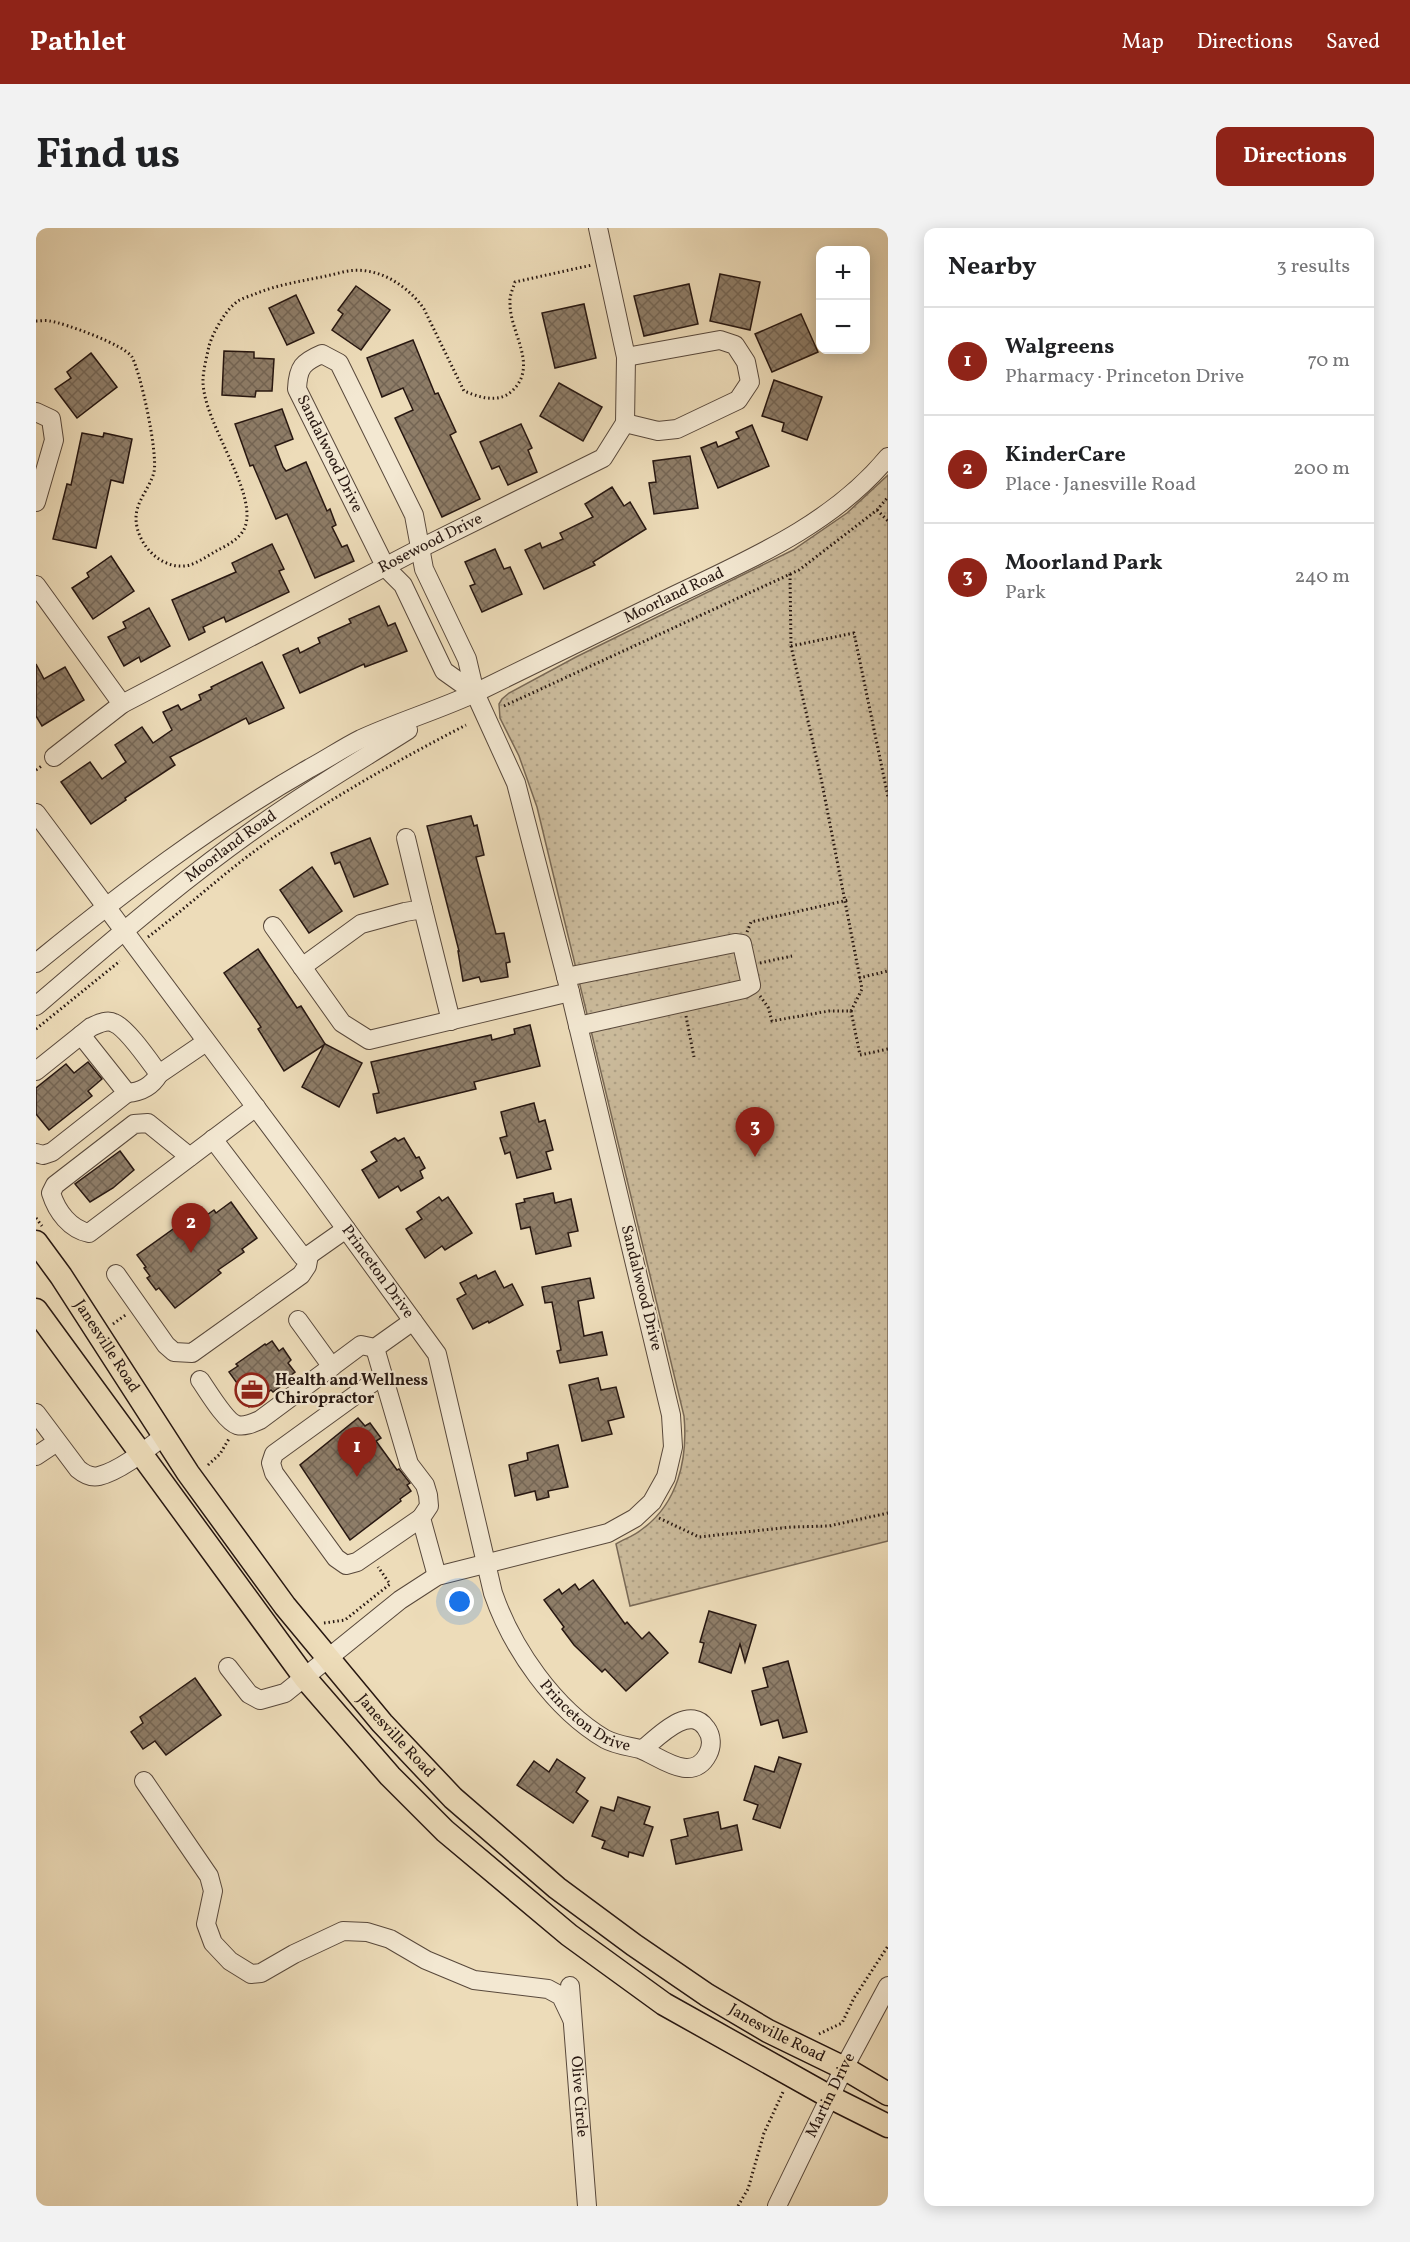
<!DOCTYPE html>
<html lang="en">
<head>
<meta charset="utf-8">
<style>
  body { margin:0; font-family:Vollkorn,serif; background:#f2f2f2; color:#202124 }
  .controls { position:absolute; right:18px; top:18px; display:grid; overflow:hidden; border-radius:12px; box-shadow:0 3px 15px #0003 }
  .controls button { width:54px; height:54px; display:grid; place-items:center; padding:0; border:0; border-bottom:2px solid #e0e0e0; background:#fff; color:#202124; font:30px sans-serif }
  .you { position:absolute; left:424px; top:1374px; width:21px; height:21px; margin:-15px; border:4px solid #fff; border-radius:50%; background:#1a73e8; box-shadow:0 0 0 9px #1a73e833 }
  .badge { display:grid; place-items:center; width:39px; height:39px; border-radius:50%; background:#8f2418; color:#fff; font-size:20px; font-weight:700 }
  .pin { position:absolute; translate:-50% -50px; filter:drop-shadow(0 2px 3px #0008) }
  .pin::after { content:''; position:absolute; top:32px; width:21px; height:18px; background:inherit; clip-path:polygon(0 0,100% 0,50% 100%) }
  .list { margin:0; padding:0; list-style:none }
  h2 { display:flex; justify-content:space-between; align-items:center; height:78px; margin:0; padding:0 24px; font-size:26px }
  h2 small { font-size:20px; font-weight:400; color:#757577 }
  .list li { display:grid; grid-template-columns:39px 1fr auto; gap:18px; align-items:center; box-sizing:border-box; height:108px; padding:0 24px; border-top:2px solid #e0e0e0 }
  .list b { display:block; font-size:22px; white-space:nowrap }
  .list p { margin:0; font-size:20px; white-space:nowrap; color:#757577 }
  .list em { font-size:20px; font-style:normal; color:#757577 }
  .map { position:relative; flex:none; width:852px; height:1978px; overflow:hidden; border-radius:12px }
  header { display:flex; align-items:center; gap:36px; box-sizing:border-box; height:84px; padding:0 30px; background:#8f2418; color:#fff }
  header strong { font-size:28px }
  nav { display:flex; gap:33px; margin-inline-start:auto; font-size:21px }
  .intro { display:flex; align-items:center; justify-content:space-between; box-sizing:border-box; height:144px; padding:0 36px }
  h1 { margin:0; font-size:42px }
  .button { padding:15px 27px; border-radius:12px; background:#8f2418; color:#fff; font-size:21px; font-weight:700 }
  main { display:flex; gap:36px; padding:0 36px }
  aside { flex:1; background:#fff; border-radius:12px; box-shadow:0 3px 15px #0003 }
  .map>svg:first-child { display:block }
  .park { fill:url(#park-dots); stroke:#796956; stroke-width:1.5 }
  .building { fill:url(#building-cross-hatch); stroke:#271711; stroke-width:1.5 }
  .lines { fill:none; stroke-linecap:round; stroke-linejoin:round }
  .minor-casing { stroke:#58483b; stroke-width:20 }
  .major-casing { stroke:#271711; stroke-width:25 }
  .path { stroke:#271711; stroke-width:3; stroke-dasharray:1.5 3; stroke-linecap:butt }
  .minor { stroke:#f3e8d2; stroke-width:18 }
  .major { stroke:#eddcb9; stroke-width:22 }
  .labels { text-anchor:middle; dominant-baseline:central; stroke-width:4.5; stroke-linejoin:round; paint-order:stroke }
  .street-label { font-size:16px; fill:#271711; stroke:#f3e8d2 }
  .poi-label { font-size:16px; font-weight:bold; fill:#271711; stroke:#f3e8d2; text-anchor:start }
</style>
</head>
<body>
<header>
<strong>Pathlet</strong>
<nav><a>Map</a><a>Directions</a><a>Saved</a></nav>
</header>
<div class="intro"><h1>Find us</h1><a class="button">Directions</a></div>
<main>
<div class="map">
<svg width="852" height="1978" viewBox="0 0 852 1978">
  <defs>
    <pattern id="park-dots" width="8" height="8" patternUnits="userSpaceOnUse" patternTransform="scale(1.5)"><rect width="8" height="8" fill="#cbbb9c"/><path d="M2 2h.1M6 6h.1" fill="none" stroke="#aea085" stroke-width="1.8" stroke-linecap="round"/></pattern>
    <pattern id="building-cross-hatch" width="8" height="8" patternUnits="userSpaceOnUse" patternTransform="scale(1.5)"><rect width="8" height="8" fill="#8e7d68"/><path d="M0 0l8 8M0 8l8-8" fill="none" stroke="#746554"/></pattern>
  </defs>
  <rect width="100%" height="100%" fill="#eddcb9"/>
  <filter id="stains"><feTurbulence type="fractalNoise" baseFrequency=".00333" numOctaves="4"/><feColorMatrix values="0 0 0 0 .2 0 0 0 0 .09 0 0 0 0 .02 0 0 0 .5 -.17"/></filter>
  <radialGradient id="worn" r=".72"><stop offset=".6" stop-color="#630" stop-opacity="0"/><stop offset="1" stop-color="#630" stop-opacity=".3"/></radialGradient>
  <!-- park -->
  <path class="park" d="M 852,247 L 852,1313 L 594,1378 L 580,1316 C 588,1311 598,1308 605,1302 C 642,1276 652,1231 648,1188 L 501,579 L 483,528 L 464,490 L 463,476 L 466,471 L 473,465 L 540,429 L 757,322 L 811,285 Z"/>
  <!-- building -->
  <g class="building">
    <polygon points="684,46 724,54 714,102 674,93"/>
    <polygon points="653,56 662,96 608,108 598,68"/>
    <polygon points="320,58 354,82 325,122 296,102 307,86 302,82"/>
    <polygon points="260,67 278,105 251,117 233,80"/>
    <polygon points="548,76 560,130 519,140 506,85"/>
    <polygon points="765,86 782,124 736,144 719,106"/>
    <polygon points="377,112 399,166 402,165 420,204 414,207 444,271 406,289 359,190 377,182 367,160 346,169 331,130"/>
    <polygon points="188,123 218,124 218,130 238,131 236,163 220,163 219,169 186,167"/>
    <polygon points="55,125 81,159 41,190 19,161 35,150 31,144"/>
    <polygon points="738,152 786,169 771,212 746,203 748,195 726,188"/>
    <polygon points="523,155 566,179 547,213 504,188"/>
    <polygon points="246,181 257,211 239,218 247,239 250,243 270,234 291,283 294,281 300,297 296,299 306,319 311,317 318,333 279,350 251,286 240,291 217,237 214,238 199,196"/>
    <polygon points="485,196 496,220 492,222 501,244 472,257 463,238 456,241 444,214"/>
    <polygon points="716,197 733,238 682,260 665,220 680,214 682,219 703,210 700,204"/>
    <polygon points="46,205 67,209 68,205 96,211 87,255 75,252 60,320 17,311 31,256 35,257"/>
    <polygon points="654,228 662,280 618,286 613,255 620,254 617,233"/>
    <polygon points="576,259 588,278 594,274 610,301 557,334 559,337 508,361 489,322 504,315 506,320 527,311 524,305 557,289 549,276"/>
    <polygon points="236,316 248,341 243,343 253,364 190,394 188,389 167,399 169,404 153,412 136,372 200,344 196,335"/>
    <polygon points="459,321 468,341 474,339 486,366 446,384 434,358 439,356 429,334"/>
    <polygon points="75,328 98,363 57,391 36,360 53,349 51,345"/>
    <polygon points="343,378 352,398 359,395 371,423 329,439 328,436 264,465 247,427 262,420 264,425 284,415 282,410 315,395 313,391"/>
    <polygon points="113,380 134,418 105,434 103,429 88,438 72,409 90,400 87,394"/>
    <polygon points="226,434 248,480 213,496 210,490 134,529 139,537 89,570 90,572 55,596 25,554 54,534 66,551 90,534 79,517 106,499 117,515 136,502 127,484 142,477 145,482 165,472 163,467 176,461 175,459"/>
    <polygon points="0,436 8,451 29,439 48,472 6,498 0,488"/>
    <polygon points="435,588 438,598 441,597 448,627 440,629 460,706 468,705 474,734 470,735 472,749 445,754 443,749 427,753 422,723 423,723 391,598"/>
    <polygon points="334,610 352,656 318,669 304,634 299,636 295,625"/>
    <polygon points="276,639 306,683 273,705 244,662"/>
    <polygon points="222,721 261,780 265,778 289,816 326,835 303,879 266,859 288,817 248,843 222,801 225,799 188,745"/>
    <polygon points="494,797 504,838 438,854 440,861 341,885 337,866 343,865 335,834 455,807 456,812 479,806 478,801"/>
    <polygon points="52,834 66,851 52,863 56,868 13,902 0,886 0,860 30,836 38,845"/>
    <polygon points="498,875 503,894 509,892 517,922 510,924 515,941 481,950 474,924 469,926 464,910 471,908 465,884"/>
    <polygon points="359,910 362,913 368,910 380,930 383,929 389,940 384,943 387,950 365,963 362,958 343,970 326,942 341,933 335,924"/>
    <polygon points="84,923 98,942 77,960 54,974 39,956"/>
    <polygon points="517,965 519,975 535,971 542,1003 532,1005 535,1018 500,1026 494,999 485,1001 480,976 489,974 488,971"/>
    <polygon points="403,969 406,973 412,969 436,1005 409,1022 406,1018 389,1030 370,1001 386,991 381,984"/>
    <polygon points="195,974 221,1010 206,1021 208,1024 182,1042 185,1045 139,1080 123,1060 120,1062 111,1050 114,1048 108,1040 110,1039 101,1027 147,994 152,1000 178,982 180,985"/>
    <polygon points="459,1043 468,1060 476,1056 487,1077 453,1095 452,1093 437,1101 421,1071 430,1066 424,1055 440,1047 442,1051"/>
    <polygon points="554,1050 558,1070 542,1073 548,1108 566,1104 571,1127 524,1135 521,1123 525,1122 516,1074 509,1075 506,1059"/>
    <polygon points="236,1113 243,1123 247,1120 255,1132 252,1135 259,1144 250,1151 252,1153 237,1164 235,1162 213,1179 203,1164 206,1162 193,1144 202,1138 200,1136 229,1116 230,1117"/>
    <polygon points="562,1150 565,1162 580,1159 588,1189 572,1193 576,1206 546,1213 533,1157"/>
    <polygon points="322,1190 329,1198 334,1195 345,1210 340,1213 361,1242 363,1241 374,1255 371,1257 375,1263 364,1271 365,1273 314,1312 264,1237"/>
    <polygon points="522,1217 532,1259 512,1263 513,1269 501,1272 499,1263 479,1268 473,1237 492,1232 491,1225"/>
    <polygon points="557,1352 589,1396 591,1394 606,1411 613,1404 632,1425 590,1463 569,1441 566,1444 538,1417 526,1401 528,1399 508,1372 523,1361 526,1366 539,1356 543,1362"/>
    <polygon points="673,1383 720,1397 709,1434 704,1416 695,1445 663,1434 668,1415 664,1414"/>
    <polygon points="752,1433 771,1504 747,1510 742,1492 725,1497 716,1463 732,1459 727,1440"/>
    <polygon points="159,1450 185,1487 130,1527 119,1513 107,1521 95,1504 107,1495 104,1489"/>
    <polygon points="743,1529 765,1536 744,1600 717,1591 722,1577 708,1572 719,1538 738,1544"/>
    <polygon points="521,1531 549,1550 540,1564 552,1573 537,1595 481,1557 498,1533 513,1544"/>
    <polygon points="582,1569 614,1579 608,1596 617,1599 607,1628 593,1624 592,1629 566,1620 569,1613 556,1608 565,1579 578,1583"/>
    <polygon points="682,1584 685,1601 701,1597 706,1622 640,1636 635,1612 652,1608 648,1591"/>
  </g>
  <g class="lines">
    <!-- minor casing -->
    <g class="minor-casing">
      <g id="minor">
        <polyline points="0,184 15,191 18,212 0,274"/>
        <polyline points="589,195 622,203 641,201 702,172 714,154 710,134 699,117 684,112 590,129"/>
        <polyline points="0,357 86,476"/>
        <path id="s1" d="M 18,529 L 86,476 L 385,320 L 567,230 L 589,195 L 590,129 L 562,0"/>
        <path id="s2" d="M 0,585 L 278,957 L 401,1126 L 457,1365 C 476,1420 518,1481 569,1511 C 580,1517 592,1518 604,1521 C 623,1528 656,1557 672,1526 C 676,1518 676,1508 670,1500 C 653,1475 621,1510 606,1522"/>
        <polyline points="387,681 415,793"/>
        <polyline points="237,698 306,795 333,812 534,764"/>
        <path id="s3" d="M 0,735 C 87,664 176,596 274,540 C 291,531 307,520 325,511 C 362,494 402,482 439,465 C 504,433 570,401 635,369 C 712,332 796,297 852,229"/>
        <polyline points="266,739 325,696 369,684 387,681 370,610"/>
        <polyline points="530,749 699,715 706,716 715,757 708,761 542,798"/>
        <path id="s4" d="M 0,778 C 80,709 161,639 249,580 C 289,553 331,528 372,502"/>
        <path d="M 0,843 L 55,799 C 62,796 71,791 78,795 C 91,800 114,834 123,846 L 170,814"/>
        <path d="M 91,865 C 106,864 116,858 123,846"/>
        <polyline points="177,911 266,1028 273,1027 310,1001"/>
        <polyline points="0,925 7,927 16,924 91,865 45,807"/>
        <path d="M 154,929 L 112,895 L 98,896 L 19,957 L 15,965 C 21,984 34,1001 53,1005 L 220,879"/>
        <polyline points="80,1046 130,1117 138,1124 156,1125 265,1047 271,1038 273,1027"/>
        <polyline points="262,1092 296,1139"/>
        <polyline points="339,1120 373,1236 389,1257 392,1267 393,1278 385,1290 401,1348"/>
        <polyline points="347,1147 238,1226 235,1235 238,1245 300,1330 310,1337 321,1334 385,1290"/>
        <path d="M 164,1152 C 171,1162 190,1194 201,1197 C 209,1199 217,1195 224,1192 L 325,1117 L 339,1120 L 377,1093"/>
        <path d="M 0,1185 L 42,1241 C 48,1246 55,1250 63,1248 C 84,1243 111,1221 128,1208"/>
        <polyline points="0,1228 21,1214"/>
        <path id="s5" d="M 192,1439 L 213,1466 L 224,1472 L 249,1465 L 364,1372 L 401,1348 L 572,1305 L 599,1290 L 616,1274 L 630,1249 L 637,1219 L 635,1187 L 534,764 L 480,555 L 439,465 L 431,431 L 388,341 L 378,287 L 303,135 L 286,126 C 267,134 262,139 261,161 L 350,340 L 367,357 L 408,443 L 439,465"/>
        <polyline points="108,1553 173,1648 177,1663 170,1696 177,1715 194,1733 215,1746 225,1745 258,1726 307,1703 331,1704 354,1711 390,1732 438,1752 512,1761 525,1768 536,1791"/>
        <path id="s6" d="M 534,1758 L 551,1978"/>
        <path id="s7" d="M 741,1978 L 808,1840 L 852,1758"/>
      </g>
    </g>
    <!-- major casing -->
    <g class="major-casing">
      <g id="major">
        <path id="s8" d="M 0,1014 L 25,1048 L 152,1245 L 249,1378 L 346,1495 L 417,1570 L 521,1660 L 598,1717 L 671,1767 L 732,1803 L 808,1840 L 852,1866"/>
        <polyline points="0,1082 269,1450 354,1548 409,1603 533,1707 628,1776 794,1869 852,1898"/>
      </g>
    </g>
    <!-- path -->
    <g class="path">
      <path d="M 0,93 C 4,93 9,92 14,93 C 28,95 89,117 96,129 C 105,146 122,225 118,244 C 114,260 100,273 100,290 C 100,316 126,344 154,337 C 163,334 173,327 182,322 C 192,317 205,310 209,299 C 222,264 167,195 167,153 C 167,142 171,128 173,118 C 177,104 190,81 202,73 C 207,70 214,68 219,66 C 248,54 277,52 307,44 C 338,36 371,56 388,81 L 428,163 C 443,169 462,176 476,163 C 503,138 474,105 474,76 C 473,68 477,61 479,54 L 556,37"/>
      <polyline points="841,282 852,293"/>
      <polyline points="754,346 755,418 785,550 826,761 815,783"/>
      <polyline points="755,418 818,405 852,569"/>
      <polyline points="468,478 763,342 841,282 852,269"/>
      <polyline points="0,542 7,537"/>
      <polyline points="711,704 715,694 812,672"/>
      <path d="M 112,709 C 154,677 193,640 237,610 C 299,568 364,531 430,497"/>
      <polyline points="724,735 756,728"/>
      <polyline points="823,750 852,743"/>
      <polyline points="724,768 732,779 736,793 793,783 815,783 824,827 852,821"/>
      <polyline points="650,788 658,829"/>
      <polyline points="0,801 84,733"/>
      <polyline points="0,990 6,998"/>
      <polyline points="77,1096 91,1086"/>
      <polyline points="172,1237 184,1226 194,1209"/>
      <polyline points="623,1290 663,1309 755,1299 793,1298 852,1285"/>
      <polyline points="288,1395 309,1392 354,1356 342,1339"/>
      <polyline points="783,1806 806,1795 818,1770 852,1718"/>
      <polyline points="702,1978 712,1961 728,1905 747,1864"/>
    </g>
    <!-- minor -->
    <use href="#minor" class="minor"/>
    <!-- major -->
    <use href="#major" class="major"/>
  </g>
  <!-- icons -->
  <defs>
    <g id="office-ring" transform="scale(1.725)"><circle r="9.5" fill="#f3e8d2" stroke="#8f2418" stroke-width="1.5"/><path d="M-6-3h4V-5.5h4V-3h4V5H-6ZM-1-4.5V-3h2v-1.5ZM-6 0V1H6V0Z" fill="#8f2418"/></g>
  </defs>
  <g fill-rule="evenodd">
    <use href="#office-ring" x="216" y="1162"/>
  </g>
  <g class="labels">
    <!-- street labels -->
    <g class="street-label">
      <text stroke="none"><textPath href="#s5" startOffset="1834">Sandalwood Drive</textPath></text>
      <text stroke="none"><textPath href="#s1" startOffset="434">Rosewood Drive</textPath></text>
      <text stroke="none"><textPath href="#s3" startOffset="740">Moorland Road</textPath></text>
      <text stroke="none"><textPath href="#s4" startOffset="252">Moorland Road</textPath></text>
      <text stroke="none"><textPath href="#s2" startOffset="572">Princeton Drive</textPath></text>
      <text transform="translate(605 1060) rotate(76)">Sandalwood Drive</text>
      <text stroke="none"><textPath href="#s8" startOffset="126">Janesville Road</textPath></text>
      <text stroke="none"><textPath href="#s2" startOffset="1077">Princeton Drive</textPath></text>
      <text stroke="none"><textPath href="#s8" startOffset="612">Janesville Road</textPath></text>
      <text stroke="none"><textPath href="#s8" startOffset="1098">Janesville Road</textPath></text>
      <text stroke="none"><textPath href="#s6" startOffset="111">Olive Circle</textPath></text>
      <text stroke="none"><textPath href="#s7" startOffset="123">Martin Drive</textPath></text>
    </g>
    <!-- poi labels -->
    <g class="poi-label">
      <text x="239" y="1153">Health and Wellness<tspan x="239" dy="18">Chiropractor</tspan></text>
    </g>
  </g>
  <rect width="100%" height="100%" filter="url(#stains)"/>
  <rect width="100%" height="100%" fill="url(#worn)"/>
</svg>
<div class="controls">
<button>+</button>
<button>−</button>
</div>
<div class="you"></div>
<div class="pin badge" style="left:321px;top:1249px">1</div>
<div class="pin badge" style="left:155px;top:1025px">2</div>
<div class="pin badge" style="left:719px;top:929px">3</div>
</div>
<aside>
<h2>Nearby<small>3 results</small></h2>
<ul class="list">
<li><span class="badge">1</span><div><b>Walgreens</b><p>Pharmacy · Princeton Drive</p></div><em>70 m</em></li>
<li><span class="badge">2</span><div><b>KinderCare</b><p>Place · Janesville Road</p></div><em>200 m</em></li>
<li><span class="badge">3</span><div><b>Moorland Park</b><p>Park</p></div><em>240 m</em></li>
</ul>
</aside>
</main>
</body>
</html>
